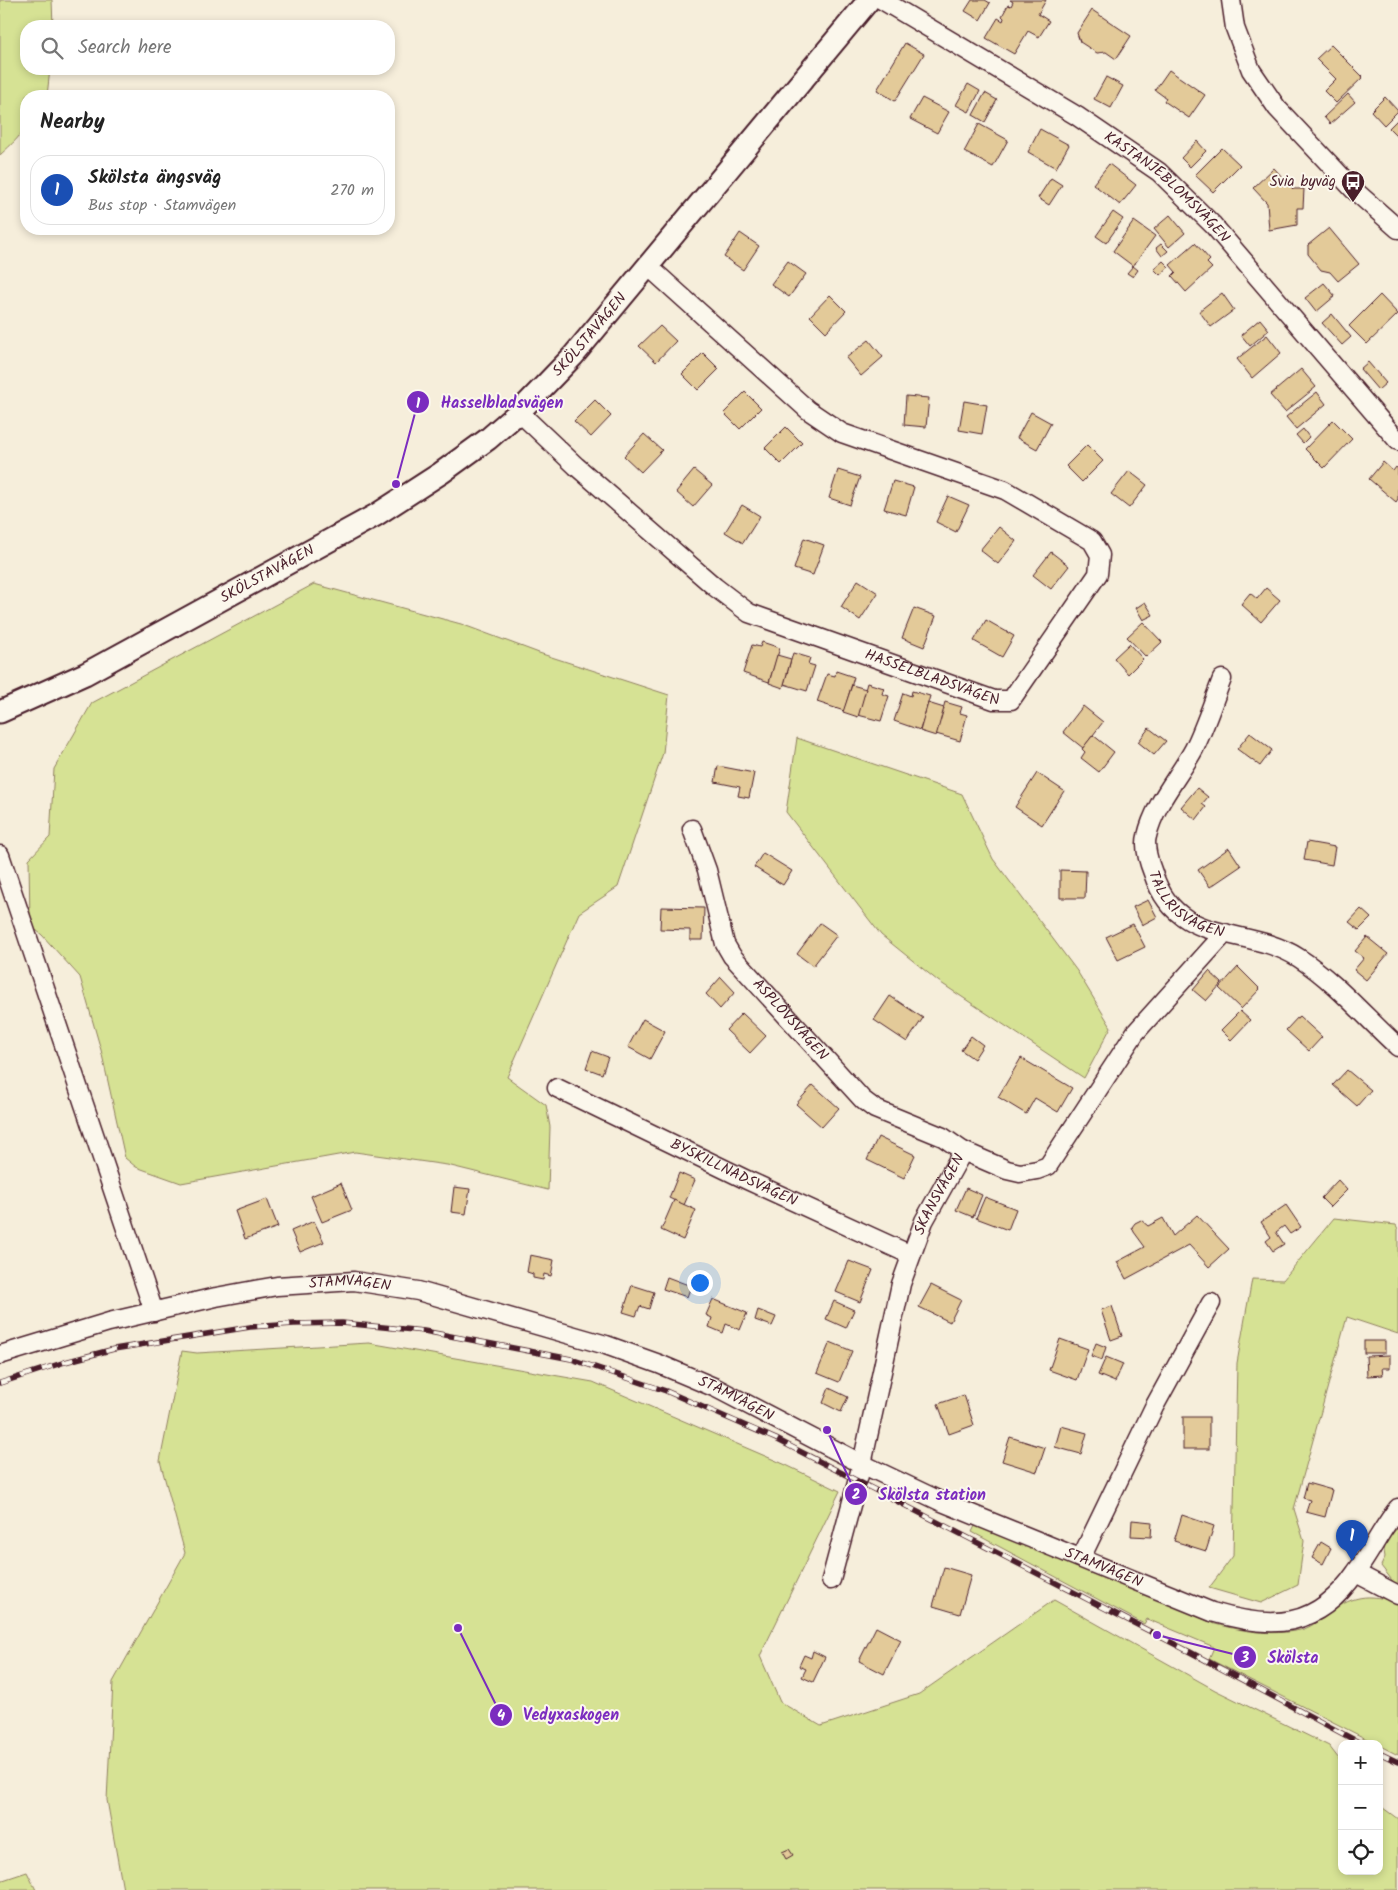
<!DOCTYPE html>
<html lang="en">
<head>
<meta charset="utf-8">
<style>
  body { margin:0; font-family:Kalam,sans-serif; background:#f6f6f6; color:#222 }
  .controls { position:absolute; right:15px; bottom:15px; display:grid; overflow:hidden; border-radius:10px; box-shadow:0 2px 8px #0003 }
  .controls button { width:45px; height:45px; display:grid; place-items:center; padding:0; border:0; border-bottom:1px solid #e0e0e0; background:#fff; color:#222; font:25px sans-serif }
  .you { position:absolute; left:699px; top:1282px; width:18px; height:18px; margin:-12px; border:4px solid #fff; border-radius:50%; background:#1a73e8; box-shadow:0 0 0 8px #1a73e833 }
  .badge { display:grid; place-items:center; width:32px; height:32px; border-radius:50%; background:#b45309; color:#fff; font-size:16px; font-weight:700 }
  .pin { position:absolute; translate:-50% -41px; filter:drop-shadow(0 1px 2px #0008) }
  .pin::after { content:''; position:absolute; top:26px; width:18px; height:15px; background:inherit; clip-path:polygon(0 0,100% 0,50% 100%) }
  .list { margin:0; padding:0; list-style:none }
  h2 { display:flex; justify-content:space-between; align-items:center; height:65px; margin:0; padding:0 20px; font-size:21px }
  h2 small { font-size:16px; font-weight:400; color:#767676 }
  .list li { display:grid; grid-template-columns:32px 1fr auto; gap:15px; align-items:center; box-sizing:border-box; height:70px; margin:0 10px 10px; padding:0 10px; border:1px solid #e0e0e0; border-radius:20px }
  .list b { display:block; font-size:19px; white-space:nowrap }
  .list p { margin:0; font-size:16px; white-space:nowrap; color:#767676 }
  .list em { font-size:16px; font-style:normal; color:#767676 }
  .icon { flex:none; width:28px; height:28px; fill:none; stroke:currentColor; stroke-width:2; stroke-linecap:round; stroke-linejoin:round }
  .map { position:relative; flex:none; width:1398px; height:1890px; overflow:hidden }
  .search { position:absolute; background:#fff; box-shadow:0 2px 8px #0003; left:20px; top:20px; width:375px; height:55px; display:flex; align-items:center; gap:12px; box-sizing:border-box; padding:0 18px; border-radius:20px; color:#767676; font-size:19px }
  .panel { position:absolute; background:#fff; box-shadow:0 2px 8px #0003; left:20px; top:90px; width:375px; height:145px; border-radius:20px }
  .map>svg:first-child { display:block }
  .green { fill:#d6e294; stroke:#908060 }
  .building { fill:#e3ca99; stroke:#4a1f2b }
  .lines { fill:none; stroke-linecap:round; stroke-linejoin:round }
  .minor-casing { stroke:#4a1f2b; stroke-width:21 }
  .tertiary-casing { stroke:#4a1f2b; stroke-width:25 }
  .minor { stroke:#fbf7ec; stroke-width:18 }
  .tertiary { stroke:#fbf7ec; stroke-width:21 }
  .rail-casing { stroke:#4a1f2b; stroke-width:5.5 }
  .rail { stroke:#fbf7ec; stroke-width:4; stroke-dasharray:11; stroke-linecap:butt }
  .labels { text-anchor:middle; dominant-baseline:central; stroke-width:4; stroke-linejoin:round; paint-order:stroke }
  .poi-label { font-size:15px; fill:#4a1f2b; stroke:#fbf7ec; text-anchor:end }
  .street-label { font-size:15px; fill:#4a1f2b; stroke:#fbf7ec }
  .leader { fill:none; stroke:#7b2cbf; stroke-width:2 }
  .callout-dot { fill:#7b2cbf; stroke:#fbf7ec; stroke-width:2 }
  .mark-label { font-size:15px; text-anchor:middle; font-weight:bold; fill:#fff }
  .callout-label { font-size:16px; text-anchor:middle; font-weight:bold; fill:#7b2cbf; stroke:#fbf7ec; stroke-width:4; stroke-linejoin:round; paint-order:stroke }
</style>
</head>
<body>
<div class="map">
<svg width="1398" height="1890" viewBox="0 0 1398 1890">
  <rect width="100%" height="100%" fill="#f6eedb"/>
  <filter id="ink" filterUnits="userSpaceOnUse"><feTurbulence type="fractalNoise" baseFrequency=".02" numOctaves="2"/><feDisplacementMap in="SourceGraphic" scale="10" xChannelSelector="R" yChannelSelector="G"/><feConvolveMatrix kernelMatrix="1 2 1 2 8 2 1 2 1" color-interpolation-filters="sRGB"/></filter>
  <g filter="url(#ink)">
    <!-- green -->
    <g class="green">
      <path d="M 0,0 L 52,0 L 53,26 L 26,26 L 26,69 L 50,69 L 47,96 L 26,96 C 26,132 26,131 0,155 Z"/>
      <polygon points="314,584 461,624 539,653 669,695 663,753 618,887 579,913 507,1077 546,1105 550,1127 548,1190 447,1165 355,1152 181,1183 136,1167 125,1158 101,1050 80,977 42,935 30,925 29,859 50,837 54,769 92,703"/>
      <polygon points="797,738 962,794 993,859 1077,971 1111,1027 1084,1078 938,981 881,935 786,812"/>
      <polygon points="1334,1218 1396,1225 1398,1229 1398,1334 1347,1317 1294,1509 1304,1541 1298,1585 1261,1603 1209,1588 1233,1556 1237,1363 1252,1279 1283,1280"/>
      <polygon points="369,1343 593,1382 786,1465 840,1491 760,1656 780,1702 821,1726 919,1694 1054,1600 1215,1690 1329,1746 1342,1763 1342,1871 1379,1871 1379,1805 1398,1819 1398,1890 123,1890 107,1800 113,1682 185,1553 160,1461 182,1351 197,1353"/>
      <path d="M 977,1522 L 1215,1624 C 1243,1631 1271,1636 1300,1630 C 1310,1628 1318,1621 1326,1615 C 1351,1596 1368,1592 1398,1603 L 1398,1755 L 1209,1659 L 1214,1647 L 1147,1619 L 1144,1624 L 972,1532 Z"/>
      <polygon points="1398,1527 1398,1588 1381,1566 1385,1557 1383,1545"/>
      <polygon points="27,1872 36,1890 0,1890 0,1881"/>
    </g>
    <!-- building -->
    <g class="building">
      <polygon points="972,0 985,0 990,3 980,20 965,11"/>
      <polygon points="1010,0 1046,0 1038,14 1049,21 1039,37 1028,31 1014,54 986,38 998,18 1003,21 1004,18 1002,16 1008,5 1011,6 1013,2"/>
      <polygon points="1092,10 1131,36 1116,59 1106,52 1097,53 1080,42 1077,33"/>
      <polygon points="905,43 924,54 895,101 877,90"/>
      <polygon points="1331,45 1363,77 1336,103 1324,91 1336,79 1316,59"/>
      <polygon points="1169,70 1205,95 1189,118 1164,101 1166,98 1155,90"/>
      <polygon points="1106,77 1123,86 1111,108 1094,99"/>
      <polygon points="968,84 980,91 969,112 956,105"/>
      <polygon points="985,93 997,100 985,122 973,115"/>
      <polygon points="1348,94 1355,102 1330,124 1324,117"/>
      <polygon points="1385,97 1398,111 1384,125 1371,111"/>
      <polygon points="922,98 949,112 937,133 910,119"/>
      <polygon points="1398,119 1398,137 1389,128"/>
      <polygon points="979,124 1008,140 993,167 964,152"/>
      <polygon points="1040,129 1069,145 1056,168 1028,152"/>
      <polygon points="1197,141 1206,151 1190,167 1181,158"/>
      <polygon points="1222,148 1240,165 1213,192 1195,175"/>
      <polygon points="1109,164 1136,185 1120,205 1093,184"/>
      <polygon points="1274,168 1293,189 1304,189 1303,208 1297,208 1297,225 1269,230 1267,203 1253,188"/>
      <polygon points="1051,178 1062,185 1049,205 1038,198"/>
      <polygon points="1113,212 1123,219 1106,243 1096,236"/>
      <polygon points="1170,215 1185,233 1169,247 1154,229"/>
      <polygon points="1134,221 1155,236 1133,266 1113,251"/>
      <polygon points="1329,228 1359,264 1338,281 1330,272 1321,270 1308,254 1308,245"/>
      <polygon points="740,233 759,246 743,270 724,257"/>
      <polygon points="1195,243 1210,260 1207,263 1212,268 1186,292 1172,276 1176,272 1170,265"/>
      <polygon points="1161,244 1168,251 1162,256 1156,248"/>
      <polygon points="788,261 806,274 789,297 771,284"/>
      <polygon points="1163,261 1169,267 1160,275 1154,269"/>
      <polygon points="1133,266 1138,270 1133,277 1127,273"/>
      <polygon points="1324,283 1335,296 1316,312 1305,298"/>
      <polygon points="1222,293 1234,310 1211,327 1199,311"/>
      <polygon points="830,295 846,311 826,332 810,316"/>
      <polygon points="1380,295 1398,314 1367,344 1349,326"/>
      <polygon points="1332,314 1351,337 1342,345 1322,323"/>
      <polygon points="1260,319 1269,330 1250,346 1241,335"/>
      <polygon points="660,326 676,341 656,362 639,346"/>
      <polygon points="1267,335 1281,353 1252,378 1237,359"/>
      <polygon points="869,340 883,357 861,376 846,358"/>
      <polygon points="703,353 719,369 698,390 682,374"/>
      <polygon points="1368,362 1386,383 1378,390 1360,369"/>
      <polygon points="1301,369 1316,387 1285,412 1270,395"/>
      <polygon points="745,392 761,408 740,429 724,413"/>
      <polygon points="1317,392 1326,404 1296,429 1286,417"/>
      <polygon points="906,396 929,398 926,427 904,425"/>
      <polygon points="595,400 611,416 591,437 574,421"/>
      <polygon points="964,401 987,405 982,434 959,430"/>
      <polygon points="1031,412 1051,423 1037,449 1017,438"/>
      <polygon points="1333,420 1352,439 1324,468 1305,449"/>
      <polygon points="786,427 802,443 781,464 765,448"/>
      <polygon points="1303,429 1309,437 1303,443 1296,435"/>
      <polygon points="644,434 662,450 641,472 624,456"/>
      <polygon points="1087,445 1103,461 1082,482 1066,466"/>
      <polygon points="1383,462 1393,471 1396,467 1398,469 1398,499 1396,502 1369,479"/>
      <polygon points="694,470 712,485 693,507 676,492"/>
      <polygon points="838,470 860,477 850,505 829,498"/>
      <polygon points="1129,471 1147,485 1129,508 1111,494"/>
      <polygon points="893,481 914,487 906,515 884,509"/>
      <polygon points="948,496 969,505 956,532 936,522"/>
      <polygon points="742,505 760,516 743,543 725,532"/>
      <polygon points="999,527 1016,541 998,564 980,550"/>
      <polygon points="804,538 824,545 813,575 794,569"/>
      <polygon points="1051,552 1069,566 1051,589 1033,575"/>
      <polygon points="858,580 878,593 860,620 841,607"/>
      <polygon points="1266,588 1280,600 1261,622 1241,604 1250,593 1257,599"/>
      <polygon points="1145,602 1153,615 1143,620 1136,608"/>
      <polygon points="914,608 936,616 924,647 902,638"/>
      <polygon points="986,620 1014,636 1002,657 974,641"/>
      <polygon points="1143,622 1162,642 1146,657 1127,637"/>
      <polygon points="762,642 780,648 769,682 743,673 752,645 760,647"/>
      <polygon points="1129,644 1143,659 1128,674 1114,658"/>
      <polygon points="793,653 810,658 808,664 815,666 807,691 784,684"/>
      <polygon points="777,655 791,659 783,688 769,683"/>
      <polygon points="836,671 854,677 844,711 817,702 827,674 835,676"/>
      <polygon points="867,683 884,688 882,694 889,696 881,721 858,715"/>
      <polygon points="852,685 866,689 858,717 843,712"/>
      <polygon points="912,691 930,696 920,730 894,721 903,693 911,696"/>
      <polygon points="945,702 962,707 960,713 967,715 960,741 936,734"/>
      <polygon points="928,703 944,708 936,736 920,731"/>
      <polygon points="1083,706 1103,722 1083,748 1063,732"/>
      <polygon points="1149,728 1166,741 1154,755 1138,742"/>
      <polygon points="1250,733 1272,750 1260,766 1237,749"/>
      <polygon points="1093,735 1114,752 1099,772 1081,758 1085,752 1082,749"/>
      <polygon points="718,766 754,773 749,798 738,796 740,787 715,782"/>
      <polygon points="1037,773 1064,791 1042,825 1015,807"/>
      <polygon points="1197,788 1208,797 1202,804 1206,807 1196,820 1181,807"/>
      <polygon points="1307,842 1335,847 1332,865 1304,860"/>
      <polygon points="1229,848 1241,866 1210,887 1198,870"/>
      <polygon points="763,853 792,871 783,885 754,867"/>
      <polygon points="1060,870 1086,871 1085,898 1060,898"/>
      <polygon points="1148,900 1157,917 1142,925 1133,907"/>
      <polygon points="661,907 704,908 703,940 690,940 690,930 660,929"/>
      <polygon points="1361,909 1371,918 1359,930 1349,922"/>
      <polygon points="820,923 837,935 813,966 797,954"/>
      <polygon points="1133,924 1145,947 1118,960 1106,937"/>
      <polygon points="1367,937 1388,954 1366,980 1354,970 1364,958 1355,951"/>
      <polygon points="1238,967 1260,989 1241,1009 1219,988"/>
      <polygon points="1209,971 1222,983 1206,1001 1193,990"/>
      <polygon points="721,977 735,992 720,1009 706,994"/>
      <polygon points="890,996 923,1018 907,1042 874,1020"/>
      <polygon points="1240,1011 1250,1020 1231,1040 1221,1030"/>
      <polygon points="742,1013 766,1036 750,1053 726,1030"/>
      <polygon points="1299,1016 1322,1037 1309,1051 1286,1030"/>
      <polygon points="643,1019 665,1031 650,1059 628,1047"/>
      <polygon points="971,1036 983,1045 974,1059 961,1050"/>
      <polygon points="592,1051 608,1057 602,1074 586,1068"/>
      <polygon points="1021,1058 1072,1088 1058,1112 1035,1098 1026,1114 998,1097"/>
      <polygon points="1347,1070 1371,1090 1357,1106 1333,1085"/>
      <polygon points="813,1085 839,1108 822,1127 796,1104"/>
      <polygon points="878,1137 915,1155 904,1178 867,1160"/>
      <polygon points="679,1173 695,1180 684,1205 669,1198"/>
      <polygon points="1338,1180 1347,1190 1330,1207 1321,1198"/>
      <polygon points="341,1183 352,1210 322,1222 311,1196"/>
      <polygon points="454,1187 470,1189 466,1214 451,1212"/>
      <polygon points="966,1188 982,1195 973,1217 956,1210"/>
      <polygon points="985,1197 1016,1209 1008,1230 976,1218"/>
      <polygon points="267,1199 278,1227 245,1239 235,1211"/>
      <polygon points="674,1200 696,1210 683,1240 661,1230"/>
      <polygon points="1286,1205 1301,1227 1290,1234 1284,1226 1276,1232 1284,1244 1273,1251 1266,1241 1271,1237 1261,1222"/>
      <polygon points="1197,1215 1229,1249 1209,1267 1189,1245 1126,1279 1117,1262 1145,1247 1134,1232 1132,1227 1135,1223 1141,1220 1148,1226 1163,1218 1173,1236"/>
      <polygon points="314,1221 324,1242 300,1252 291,1231"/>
      <polygon points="530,1255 554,1260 551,1276 544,1274 543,1280 533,1278 533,1274 527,1272"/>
      <polygon points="849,1261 873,1270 860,1302 836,1292"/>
      <polygon points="667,1277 691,1286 687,1297 663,1289"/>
      <polygon points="632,1285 654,1292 649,1309 640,1306 636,1316 623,1312"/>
      <polygon points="931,1285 961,1300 950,1322 919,1307"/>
      <polygon points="713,1299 747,1313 740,1330 726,1324 723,1333 709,1327 712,1318 706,1315"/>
      <polygon points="834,1301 854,1310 846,1328 826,1319"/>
      <polygon points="1112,1306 1122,1336 1111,1340 1101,1310"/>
      <polygon points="758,1310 776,1317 772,1326 755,1320"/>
      <polygon points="1060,1339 1088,1349 1077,1380 1049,1370"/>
      <rect x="1364" y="1341" width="21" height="12"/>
      <polygon points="830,1342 852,1351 839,1382 817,1373"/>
      <polygon points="1096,1343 1106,1347 1102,1360 1091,1356"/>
      <polygon points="1390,1355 1390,1368 1382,1368 1383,1375 1367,1376 1366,1356"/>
      <polygon points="1106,1357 1123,1364 1115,1382 1098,1375"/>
      <polygon points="829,1388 848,1397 841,1412 823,1403"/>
      <polygon points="964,1395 974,1425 949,1434 938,1404"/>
      <rect x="1183" y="1417" width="26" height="32"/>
      <polygon points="1061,1426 1087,1433 1081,1454 1055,1447"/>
      <polygon points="1010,1437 1045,1448 1037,1472 1002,1461"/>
      <polygon points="1307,1483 1332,1490 1325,1517 1306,1512 1310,1500 1303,1498"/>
      <polygon points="1182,1515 1214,1526 1206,1551 1174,1541"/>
      <polygon points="1132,1520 1152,1522 1151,1537 1131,1536"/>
      <polygon points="1321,1542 1331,1548 1323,1564 1312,1558"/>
      <polygon points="944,1567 971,1575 960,1614 933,1606"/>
      <polygon points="876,1627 901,1640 884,1674 859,1661"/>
      <polygon points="813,1651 825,1657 813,1682 802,1677 806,1669 799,1666 804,1655 811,1658"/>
      <polygon points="789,1849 793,1855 786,1859 782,1852"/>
    </g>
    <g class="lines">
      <!-- minor casing -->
      <g class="minor-casing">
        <g id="minor">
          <path id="s1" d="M 882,0 L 1077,116 L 1159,172 L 1213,225 L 1398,441"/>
          <polyline points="1231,0 1235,28 1251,70 1277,108 1354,190 1398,229"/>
          <path id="s2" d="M 519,412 L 576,466 L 715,587 L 749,613 L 994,700 L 1011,700 L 1098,574 L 1100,555 L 1092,541 L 1005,490 L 842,433 L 808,410 L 648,266"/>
          <path id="s3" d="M 1222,679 C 1213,702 1205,727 1194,749 C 1179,777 1154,804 1147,836 C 1144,846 1149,863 1153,873 C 1177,948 1246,924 1299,958 C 1336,982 1366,1018 1398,1047"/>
          <path id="s4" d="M 692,829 L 707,870 L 725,944 L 732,956 L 863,1100 L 875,1109 L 943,1137 L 963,1151 L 1007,1170 L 1020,1173 L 1037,1170 L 1048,1166 L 1135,1033 L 1225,933"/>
          <polyline points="0,855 154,1312"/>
          <path id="s5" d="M 557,1088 L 747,1180 L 911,1255"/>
          <path id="s6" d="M 0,1355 L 109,1322 L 216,1297 L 277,1286 L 354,1281 L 418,1291 L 606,1345 L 659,1364 L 716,1388 L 862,1464 L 942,1502 L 1212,1612 C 1273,1630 1317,1629 1356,1572 C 1371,1552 1382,1528 1398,1508"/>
          <polyline points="1081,1558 1154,1407 1211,1303"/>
          <polyline points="1356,1573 1398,1595"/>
          <path id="s7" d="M 831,1580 L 862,1464 L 901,1284 L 924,1221 L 963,1151"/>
        </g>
      </g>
      <!-- tertiary casing -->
      <g class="tertiary-casing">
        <g id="tertiary">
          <path id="s8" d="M 0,712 L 85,674 L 376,515 L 441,473 L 488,439 L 519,412 L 573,356 L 869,0"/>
        </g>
      </g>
      <!-- minor -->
      <use href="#minor" class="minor"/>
      <!-- tertiary -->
      <use href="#tertiary" class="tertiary"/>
      <!-- rail casing -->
      <g class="rail-casing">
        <g id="rail">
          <polyline points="0,1383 65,1362 114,1349 250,1327 294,1324 342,1323 424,1331 571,1359 666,1391 776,1439 1192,1653 1362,1744"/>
          <polyline points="1379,1753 1398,1762"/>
        </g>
      </g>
      <!-- rail -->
      <use href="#rail" class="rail"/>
    </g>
  </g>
  <!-- icons -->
  <defs>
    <g id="bus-pin" transform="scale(1.25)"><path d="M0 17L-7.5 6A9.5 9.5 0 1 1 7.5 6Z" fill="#4a1f2b" stroke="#fbf7ec"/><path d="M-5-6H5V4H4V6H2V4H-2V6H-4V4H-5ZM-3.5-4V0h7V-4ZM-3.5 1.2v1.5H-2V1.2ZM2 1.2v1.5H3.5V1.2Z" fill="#fff"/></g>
  </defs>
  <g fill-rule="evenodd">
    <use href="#bus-pin" x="1353" y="182"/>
  </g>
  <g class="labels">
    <!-- poi labels -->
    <g class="poi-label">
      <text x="1336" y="182">Svia byväg</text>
    </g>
    <!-- street labels -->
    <g class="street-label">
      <text stroke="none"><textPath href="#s1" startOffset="342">KASTANJEBLOMSVÄGEN</textPath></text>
      <text stroke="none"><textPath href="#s8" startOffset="706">SKÖLSTAVÄGEN</textPath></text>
      <text stroke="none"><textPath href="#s8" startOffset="301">SKÖLSTAVÄGEN</textPath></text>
      <text stroke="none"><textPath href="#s2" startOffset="500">HASSELBLADSVÄGEN</textPath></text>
      <text stroke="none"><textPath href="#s3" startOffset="261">TALLRISVÄGEN</textPath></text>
      <text stroke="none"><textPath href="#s4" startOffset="220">ASPLÖVSVÄGEN</textPath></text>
      <text stroke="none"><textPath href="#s5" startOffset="196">BYSKILLNADSVÄGEN</textPath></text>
      <text stroke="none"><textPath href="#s7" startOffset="402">SKANSVÄGEN</textPath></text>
      <text stroke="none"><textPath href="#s6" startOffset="359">STAMVÄGEN</textPath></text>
      <text stroke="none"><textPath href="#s6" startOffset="764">STAMVÄGEN</textPath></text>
      <text stroke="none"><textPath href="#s6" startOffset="1169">STAMVÄGEN</textPath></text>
    </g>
  </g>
  <!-- callouts -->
  <path class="leader" d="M396 484L418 402M827 1430L856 1494M1157 1635L1245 1657M458 1628L501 1715"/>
  <g class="callout-dot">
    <circle cx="396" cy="484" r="5"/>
    <circle cx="827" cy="1430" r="5"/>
    <circle cx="1157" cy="1635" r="5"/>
    <circle cx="458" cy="1628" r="5"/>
    <circle cx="418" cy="402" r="12"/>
    <circle cx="856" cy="1494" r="12"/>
    <circle cx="1245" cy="1657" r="12"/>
    <circle cx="501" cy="1715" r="12"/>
  </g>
  <g class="mark-label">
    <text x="418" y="408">1</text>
    <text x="856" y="1499">2</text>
    <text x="1245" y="1662">3</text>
    <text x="501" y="1720">4</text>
  </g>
  <g class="callout-label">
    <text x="502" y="408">Hasselbladsvägen</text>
    <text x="932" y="1500">Skölsta station</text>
    <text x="1293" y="1663">Skölsta</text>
    <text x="571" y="1720">Vedyxaskogen</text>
  </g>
</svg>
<div class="controls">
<button>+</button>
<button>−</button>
<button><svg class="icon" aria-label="locate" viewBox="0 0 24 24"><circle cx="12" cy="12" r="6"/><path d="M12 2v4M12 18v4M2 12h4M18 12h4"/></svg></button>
</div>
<div class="you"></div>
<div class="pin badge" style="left:1352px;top:1561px;background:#1a4fb4">1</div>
<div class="search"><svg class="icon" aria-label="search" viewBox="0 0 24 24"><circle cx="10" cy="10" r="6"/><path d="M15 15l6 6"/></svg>Search here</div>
<section class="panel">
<h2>Nearby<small></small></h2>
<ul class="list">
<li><span class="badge" style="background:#1a4fb4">1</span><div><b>Skölsta ängsväg</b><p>Bus stop · Stamvägen</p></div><em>270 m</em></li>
</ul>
</section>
</div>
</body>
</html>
